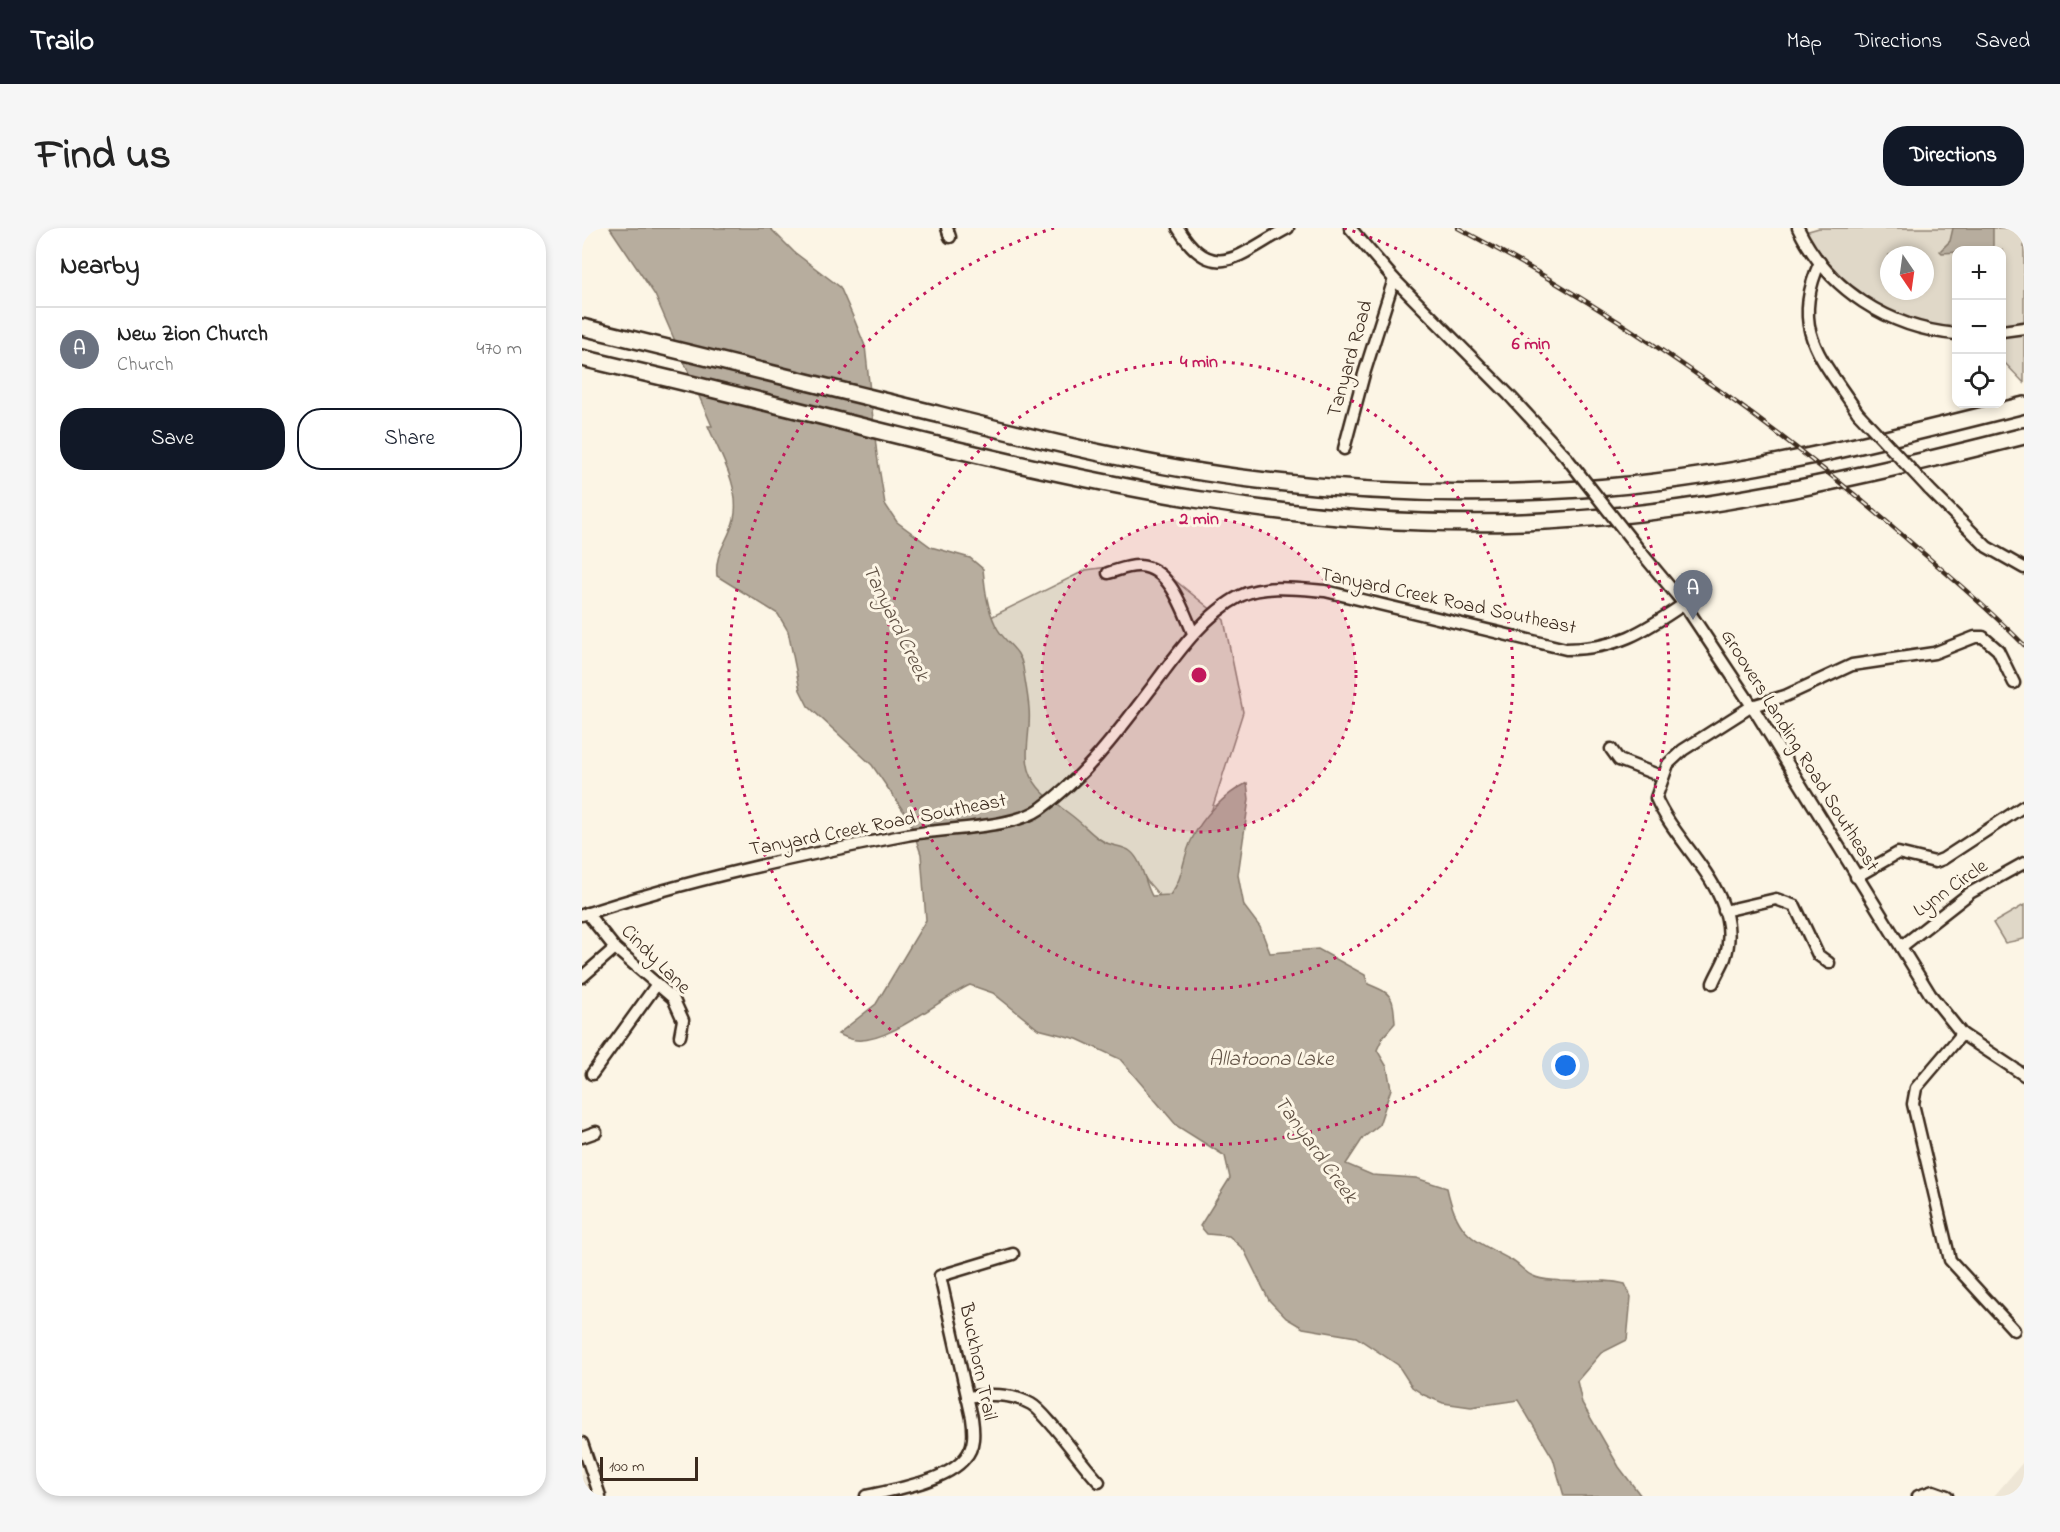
<!DOCTYPE html>
<html lang="en">
<head>
<meta charset="utf-8">
<style>
  body { margin:0; font-family:"Indie Flower",sans-serif; background:#f6f6f6; color:#222 }
  .controls { position:absolute; right:18px; top:18px; display:grid; overflow:hidden; border-radius:12px; box-shadow:0 3px 9px #0003 }
  .controls button { width:54px; height:54px; display:grid; place-items:center; padding:0; border:0; border-bottom:2px solid #e0e0e0; background:#fff; color:#222; font:30px sans-serif }
  .compass { position:absolute; left:1298px; top:18px; width:54px; height:54px; border-radius:50%; background:#fff; box-shadow:0 3px 9px #0003; rotate:167deg }
  .scale { position:absolute; left:18px; bottom:15px; width:98px; box-sizing:border-box; padding-left:6px; border:3px solid #3b2a1e; border-top:0; font-size:16px; line-height:21px; white-space:nowrap; color:#3b2a1e; -webkit-text-stroke:4px #fcf5e5; paint-order:stroke }
  .you { position:absolute; left:984px; top:838px; width:21px; height:21px; margin:-15px; border:4px solid #fff; border-radius:50%; background:#1a73e8; box-shadow:0 0 0 9px #1a73e833 }
  .badge { display:grid; place-items:center; width:39px; height:39px; border-radius:50%; background:#111827; color:#fff; font-size:20px; font-weight:700 }
  .pin { position:absolute; translate:-50% -50px; filter:drop-shadow(0 2px 3px #0008) }
  .pin::after { content:''; position:absolute; top:32px; width:21px; height:18px; background:inherit; clip-path:polygon(0 0,100% 0,50% 100%) }
  .list { margin:0; padding:0; list-style:none }
  h2 { display:flex; justify-content:space-between; align-items:center; height:78px; margin:0; padding:0 24px; font-size:26px }
  h2 small { font-size:20px; font-weight:400; color:#767676 }
  .list li { display:grid; grid-template-columns:39px 1fr auto; gap:18px; align-items:center; box-sizing:border-box; height:84px; padding:0 24px; border-top:2px solid #e0e0e0 }
  .list b { display:block; font-size:22px; white-space:nowrap }
  .list p { margin:0; font-size:20px; white-space:nowrap; color:#767676 }
  .list em { font-size:20px; font-style:normal; color:#767676 }
  .actions { display:flex; gap:12px; padding:18px 24px }
  .actions a { flex:1; padding:14px 0; border:2px solid #111827; border-radius:24px; text-align:center; font-size:21px; color:#111827 }
  .actions .main { background:#111827; color:#fff }
  .icon { flex:none; width:33px; height:33px; fill:none; stroke:currentColor; stroke-width:2; stroke-linecap:round; stroke-linejoin:round }
  .map { position:relative; flex:none; width:1442px; height:1268px; overflow:hidden; border-radius:24px }
  header { display:flex; align-items:center; gap:36px; box-sizing:border-box; height:84px; padding:0 30px; background:#111827; color:#fff }
  header strong { font-size:28px }
  nav { display:flex; gap:33px; margin-inline-start:auto; font-size:21px }
  .intro { display:flex; align-items:center; justify-content:space-between; box-sizing:border-box; height:144px; padding:0 36px }
  h1 { margin:0; font-size:42px }
  .button { padding:15px 27px; border-radius:24px; background:#111827; color:#fff; font-size:21px; font-weight:700 }
  main { display:flex; gap:36px; padding:0 36px }
  aside { flex:1; background:#fff; border-radius:24px; box-shadow:0 3px 9px #0003 }
  .map>svg:first-child { display:block }
  .built { fill:#eee6d6 }
  .green { fill:#e0d8c8; stroke:#8e8173; stroke-width:1.5; fill-rule:evenodd }
  .water { fill:#b7ad9e; stroke:#85796b; stroke-width:1.5 }
  .lines { fill:none; stroke-linecap:round; stroke-linejoin:round }
  .minor-casing { stroke:#3b2a1e; stroke-width:15 }
  .highway-casing { stroke:#3b2a1e; stroke-width:20 }
  .minor { stroke:#fcf5e5; stroke-width:10 }
  .highway { stroke:#fcf5e5; stroke-width:15 }
  .rail-casing { stroke:#3b2a1e; stroke-width:4.5 }
  .rail { stroke:#fcf5e5; stroke-width:2; stroke-dasharray:7; stroke-linecap:butt }
  .minor-bridge-casing { stroke:#3b2a1e; stroke-width:15; stroke-linecap:butt }
  .minor-bridge { stroke:#fcf5e5; stroke-width:10 }
  .ring { fill:none; stroke:#c2185b; stroke-width:3; stroke-dasharray:3 6 }
  .labels { text-anchor:middle; dominant-baseline:central; stroke-width:6; stroke-linejoin:round; paint-order:stroke }
  .street-label { font-size:20px; fill:#3b2a1e; stroke:#fcf5e5 }
  .water-label { font-size:21px; font-style:italic; fill:#605144; stroke:#fcf5e5 }
  .centre { fill:#c2185b; stroke:#fcf5e5; stroke-width:3 }
  .ring-label { font-size:18px; text-anchor:middle; font-weight:bold; fill:#c2185b; stroke:#fcf5e5; stroke-width:6; stroke-linejoin:round; paint-order:stroke }
</style>
</head>
<body>
<header>
<strong>Trailo</strong>
<nav><a>Map</a><a>Directions</a><a>Saved</a></nav>
</header>
<div class="intro"><h1>Find us</h1><a class="button">Directions</a></div>
<main>
<aside>
<h2>Nearby<small></small></h2>
<ul class="list">
<li><span class="badge" style="background:#6b7280">A</span><div><b>New Zion Church</b><p>Church</p></div><em>470 m</em></li>
</ul>
<div class="actions"><a class="main">Save</a><a>Share</a></div>
</aside>
<div class="map">
<svg width="1442" height="1268" viewBox="0 0 1442 1268">
  <rect width="100%" height="100%" fill="#fcf5e5"/>
  <filter id="ink" filterUnits="userSpaceOnUse"><feTurbulence type="fractalNoise" baseFrequency=".0167" numOctaves="2"/><feDisplacementMap in="SourceGraphic" scale="12" xChannelSelector="R" yChannelSelector="G"/><feConvolveMatrix kernelMatrix="1 2 1 2 8 2 1 2 1" color-interpolation-filters="sRGB"/></filter>
  <g filter="url(#ink)">
    <!-- built -->
    <g class="built">
      <polygon points="0,1216 19,1268 0,1268"/>
      <polygon points="1442,1233 1442,1268 1412,1268"/>
    </g>
    <!-- green -->
    <g class="green">
      <path d="M 1237,0 L 1442,0 L 1442,155 L 1420,132 L 1420,22 L 1374,22 L 1374,101 C 1309,95 1256,60 1223,4 ZM 1307,27 L 1343,27 L 1343,63 L 1307,63 Z"/>
      <polygon points="569,333 642,392 661,484 630,581 612,613 602,657 585,676 565,653 550,629 478,589 443,556 407,390 504,342"/>
      <polygon points="1442,677 1442,711 1423,715 1411,695"/>
    </g>
    <!-- water -->
    <g class="water">
      <path d="M 28,0 L 188,0 L 212,24 L 258,59 L 272,91 L 283,118 L 295,227 L 303,276 L 315,294 L 349,319 L 388,330 L 401,341 C 403,361 405,380 414,398 C 422,415 438,420 441,439 C 443,453 446,467 447,480 C 450,509 436,534 456,559 C 467,573 481,580 494,591 C 504,599 511,608 522,614 C 530,618 542,618 548,623 C 561,633 562,654 570,668 L 588,667 C 602,650 600,630 610,611 C 621,588 643,566 665,555 L 667,571 L 656,647 L 662,678 L 678,699 L 688,725 L 736,721 L 783,747 L 786,756 C 811,766 811,768 813,795 L 801,809 L 795,822 L 805,839 L 809,861 L 797,897 L 781,910 L 764,936 L 790,947 L 834,950 L 865,960 C 875,1007 890,1011 929,1032 C 937,1036 943,1045 951,1048 C 958,1052 971,1052 978,1053 C 1001,1055 1021,1050 1043,1056 L 1049,1069 L 1045,1112 L 1019,1125 L 995,1153 L 1000,1175 L 1037,1239 L 1059,1268 L 982,1268 L 971,1230 L 936,1172 L 889,1179 L 861,1175 L 842,1167 L 830,1159 L 816,1137 L 774,1109 L 721,1100 L 704,1090 L 687,1072 L 662,1022 L 647,1008 L 625,1006 L 618,998 L 648,950 L 643,928 L 595,898 L 538,831 L 495,811 L 456,801 L 411,765 L 388,757 C 357,771 308,815 274,812 C 268,812 261,808 256,806 L 294,776 L 344,692 L 339,626 L 327,591 L 290,537 L 226,478 L 218,462 L 206,403 L 196,386 L 135,348 C 132,324 147,313 152,291 C 159,260 138,226 126,198 L 130,198 L 73,67 Z"/>
      <polygon points="1371,0 1411,0 1411,22 1360,25 1358,23 1368,13"/>
    </g>
    <g class="lines">
      <!-- minor casing -->
      <g class="minor-casing">
        <g id="minor">
          <polyline points="365,0 368,9"/>
          <path d="M 596,0 C 632,59 659,24 706,0"/>
          <polyline points="768,0 812,51 927,167 984,229"/>
          <path d="M 1216,0 C 1246,62 1307,100 1374,106"/>
          <path d="M 1238,34 C 1207,103 1240,130 1276,185"/>
          <polyline points="1420,103 1442,100"/>
          <polyline points="762,221 782,146 812,51"/>
          <polyline points="1347,261 1405,319 1442,340"/>
          <polyline points="1058,323 1102,376 1170,478 1348,766 1380,806 1442,847"/>
          <path d="M 526,345 C 537,342 547,337 558,338 C 588,340 601,382 611,405"/>
          <polyline points="1029,521 1037,532 1081,549"/>
          <polyline points="1274,649 1316,625 1353,634 1361,631 1442,578"/>
          <polyline points="1142,683 1194,671 1213,678 1236,727 1247,735"/>
          <polyline points="5,685 33,720 91,770 101,792 98,808"/>
          <path d="M 0,687 C 106,652 216,628 325,607 C 360,600 430,601 458,581 C 504,548 537,503 571,458 C 594,427 623,386 658,368 C 682,356 718,361 743,363 L 984,421 C 1035,421 1061,404 1102,376"/>
          <polyline points="1319,719 1388,665 1442,635"/>
          <polyline points="0,749 33,720"/>
          <path d="M 1131,755 C 1134,747 1140,738 1143,730 C 1163,667 1096,621 1074,570 L 1086,536 L 1101,522 L 1170,478 L 1203,468 L 1270,437 L 1352,425 L 1393,409 L 1401,409 L 1416,422 L 1432,455"/>
          <polyline points="1380,806 1334,860 1331,876 1368,1032 1432,1102"/>
          <polyline points="10,846 75,756"/>
          <polyline points="0,909 14,904"/>
          <path d="M 385,1169 C 407,1166 429,1165 449,1176 C 464,1184 501,1238 517,1254"/>
          <polyline points="0,1215 18,1268"/>
          <path d="M 284,1268 C 311,1262 365,1253 383,1230 C 393,1219 392,1204 390,1190 L 358,1048 L 431,1026"/>
          <polyline points="1336,1268 1351,1263 1365,1268"/>
        </g>
      </g>
      <!-- highway casing -->
      <g class="highway-casing">
        <g id="highway">
          <path d="M 0,99 C 117,128 234,157 351,185 C 459,212 566,239 676,252 C 784,265 892,268 1000,261 C 1151,251 1296,214 1442,177"/>
          <path d="M 0,130 C 98,153 196,177 294,202 C 512,256 714,302 941,294 C 1113,288 1277,250 1442,208"/>
        </g>
      </g>
      <!-- minor -->
      <use href="#minor" class="minor"/>
      <!-- highway -->
      <use href="#highway" class="highway"/>
      <!-- rail casing -->
      <g class="rail-casing">
        <path id="rail" d="M 876,0 C 1041,87 1194,196 1334,319 C 1371,351 1408,382 1442,417"/>
      </g>
      <!-- rail -->
      <use href="#rail" class="rail"/>
      <!-- minor-bridge casing -->
      <g class="minor-bridge-casing">
        <g id="minor-bridge">
          <polyline points="1276,185 1347,261"/>
          <polyline points="984,229 1058,323"/>
        </g>
      </g>
      <!-- minor-bridge -->
      <use href="#minor-bridge" class="minor-bridge"/>
    </g>
  </g>
  <!-- distance rings -->
  <circle cx="617" cy="447" r="157" fill="#c2185b" fill-opacity=".12"/>
  <g class="ring">
    <circle cx="617" cy="447" r="157"/>
    <circle cx="617" cy="447" r="314"/>
    <path d="M762 0A470 470 0 1 1 472 0"/>
  </g>
  <g class="labels">
    <!-- street labels -->
    <g class="street-label">
      <text transform="translate(769 131) rotate(-74)">Tanyard Road</text>
      <text transform="translate(866 374) rotate(12)">Tanyard Creek Road Southeast</text>
      <text transform="translate(1217 523) rotate(58)">Groovers Landing Road Southeast</text>
      <text transform="translate(296 598) rotate(-11)">Tanyard Creek Road Southeast</text>
      <text transform="translate(1369 661) rotate(-35)">Lynn Circle</text>
      <text transform="translate(73 732) rotate(45)">Cindy Lane</text>
      <text transform="translate(395 1134) rotate(78)">Buckhorn Trail</text>
    </g>
    <!-- water labels -->
    <g class="water-label">
      <text transform="translate(313 395) rotate(64)">Tanyard Creek</text>
      <text x="689" y="832">Allatoona Lake</text>
      <text transform="translate(733 922) rotate(54)">Tanyard Creek</text>
    </g>
  </g>
  <circle cx="617" cy="447" r="9" class="centre"/>
  <g class="ring-label">
    <text x="949" y="121">6 min</text>
    <text x="617" y="139">4 min</text>
    <text x="617" y="296">2 min</text>
  </g>
</svg>
<div class="controls">
<button>+</button>
<button>−</button>
<button><svg class="icon" aria-label="locate" viewBox="0 0 24 24"><circle cx="12" cy="12" r="6"/><path d="M12 2v4M12 18v4M2 12h4M18 12h4"/></svg></button>
</div>
<svg class="compass" viewBox="-18 -18 36 36"><path d="M0-13l5 13h-10z" fill="#e53935"/><path d="M0 13l5-13h-10z" fill="#767676"/></svg>
<div class="scale">100 m</div>
<div class="you"></div>
<div class="pin badge" style="left:1111px;top:392px;background:#6b7280">A</div>
</div>
</main>
</body>
</html>
